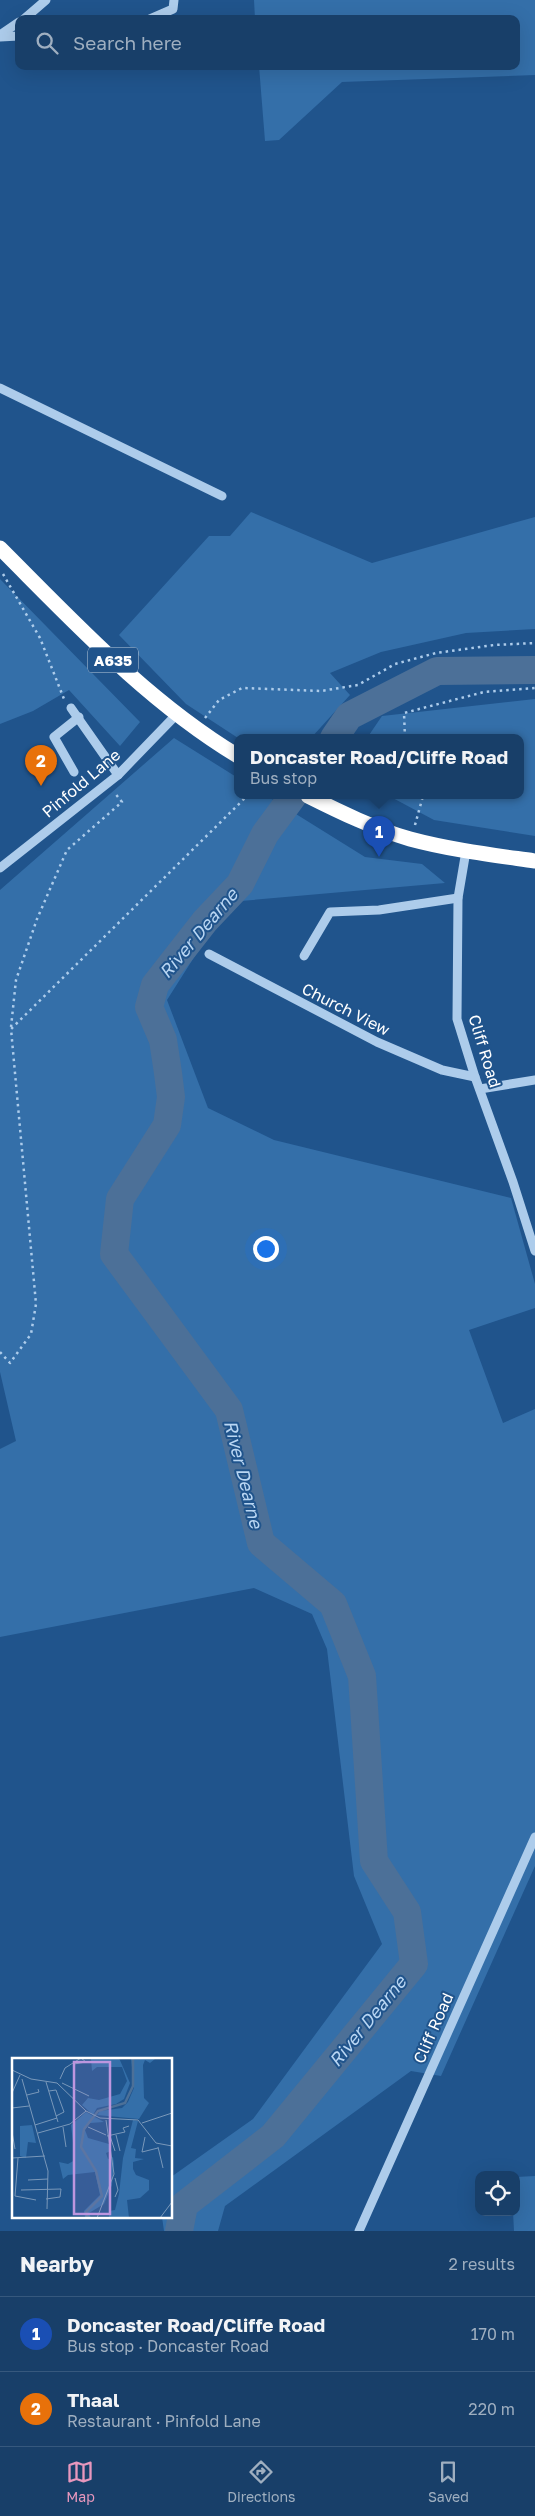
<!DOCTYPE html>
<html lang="en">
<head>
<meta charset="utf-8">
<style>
  body { margin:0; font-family:"Golos Text",sans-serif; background:#254a71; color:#f1f3f6 }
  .controls { position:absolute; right:15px; bottom:15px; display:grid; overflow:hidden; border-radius:10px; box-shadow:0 5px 20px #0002 }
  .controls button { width:45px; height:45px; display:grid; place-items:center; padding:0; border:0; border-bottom:1px solid #36587d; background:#183f69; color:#f1f3f6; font:25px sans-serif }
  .you { position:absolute; left:265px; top:1248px; width:18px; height:18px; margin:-12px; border:4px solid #fff; border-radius:50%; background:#1a73e8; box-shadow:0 0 0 8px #1a73e833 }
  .badge { display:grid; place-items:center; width:32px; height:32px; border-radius:50%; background:#e797bd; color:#fff; font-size:16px; font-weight:700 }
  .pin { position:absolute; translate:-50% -41px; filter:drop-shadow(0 1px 2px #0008) }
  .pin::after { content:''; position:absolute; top:26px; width:18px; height:15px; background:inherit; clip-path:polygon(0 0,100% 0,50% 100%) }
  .popup { position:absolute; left:234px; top:734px; width:290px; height:65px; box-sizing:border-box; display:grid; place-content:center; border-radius:10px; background:#183f69; filter:drop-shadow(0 1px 4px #0005); font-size:16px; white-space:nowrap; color:#9fafc0 }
  .popup b { font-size:19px; color:#f1f3f6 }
  .popup::after { content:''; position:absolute; left:50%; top:100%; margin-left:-10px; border:10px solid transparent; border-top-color:#183f69 }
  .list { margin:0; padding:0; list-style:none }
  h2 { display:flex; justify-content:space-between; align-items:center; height:65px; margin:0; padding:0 20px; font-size:21px }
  h2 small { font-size:16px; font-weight:400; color:#9fafc0 }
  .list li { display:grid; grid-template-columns:32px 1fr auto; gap:15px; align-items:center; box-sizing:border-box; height:75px; padding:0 20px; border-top:1px solid #36587d }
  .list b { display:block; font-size:19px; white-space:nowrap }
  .list p { margin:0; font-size:16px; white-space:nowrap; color:#9fafc0 }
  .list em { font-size:16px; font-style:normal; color:#9fafc0 }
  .icon { flex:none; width:28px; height:28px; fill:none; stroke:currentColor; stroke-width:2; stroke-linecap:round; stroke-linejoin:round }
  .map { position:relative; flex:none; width:535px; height:2231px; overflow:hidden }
  .search { position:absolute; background:#183f69; box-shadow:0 5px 20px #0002; left:15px; right:15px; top:15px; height:55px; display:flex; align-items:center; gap:12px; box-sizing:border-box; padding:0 18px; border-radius:10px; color:#9fafc0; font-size:19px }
  .sheet { height:215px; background:#183f69 }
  nav { display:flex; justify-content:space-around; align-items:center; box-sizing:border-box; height:70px; border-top:1px solid #36587d; background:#183f69; font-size:14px; color:#9fafc0 }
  nav a { display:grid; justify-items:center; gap:2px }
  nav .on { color:#e797bd }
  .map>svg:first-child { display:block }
  .green { fill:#346fa9 }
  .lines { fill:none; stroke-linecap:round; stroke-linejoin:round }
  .river { stroke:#4c7098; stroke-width:28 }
  .path { stroke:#adcceb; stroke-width:2.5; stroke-dasharray:2.5 4; stroke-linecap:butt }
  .minor { stroke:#adcceb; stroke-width:9 }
  .highway { stroke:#fff; stroke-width:15 }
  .labels { text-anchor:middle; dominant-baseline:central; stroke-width:4; stroke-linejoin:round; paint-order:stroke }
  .shield { fill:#20548c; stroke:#bcccdc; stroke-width:1 }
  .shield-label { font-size:15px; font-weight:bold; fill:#fff }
  .street-label { font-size:16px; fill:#fff; stroke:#20548c }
  .water-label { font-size:18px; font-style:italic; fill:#b9d6f3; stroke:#20548c }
  .inset-river { fill:none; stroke:#4c7098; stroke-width:2.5 }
  .inset-road { fill:none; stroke:#7998ba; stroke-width:1 }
  .view { fill:#bd96df; fill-opacity:0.15; stroke:#bd96df; stroke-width:2.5 }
  .inset-edge { fill:none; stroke:#fff; stroke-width:2.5 }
</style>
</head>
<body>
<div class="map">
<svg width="535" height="2231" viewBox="0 0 535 2231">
  <rect width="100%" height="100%" fill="#20548c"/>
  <!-- green -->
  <g class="green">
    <polygon points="254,0 535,0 535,75 342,82 279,140 265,141 259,66 516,66 516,19 255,19"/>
    <polygon points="251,512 372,563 535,517 535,629 466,633 381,652 330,673 350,695 311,738 238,738 186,704 119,635 209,536 230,536"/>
    <polygon points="0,579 140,722 120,746 69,690 33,711 0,724"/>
    <polygon points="535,699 535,836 434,820 389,796 520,796 520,738 367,738 382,716"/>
    <polygon points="174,738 238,778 238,796 267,796 365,857 422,864 445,883 241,901 205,940 167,1000 208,1108 274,1140 511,1198 535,1284 535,1308 469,1330 503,1423 535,1409 535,1866 441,2076 411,2071 225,2206 218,2231 164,2231 162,2217 171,2217 171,2177 253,2119 382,1944 354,1876 327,1649 312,1614 254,1588 0,1637 0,1449 16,1441 0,1372 0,890"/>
    <polygon points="535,2176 535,2231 514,2231 513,2212 516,2212 516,2177"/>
  </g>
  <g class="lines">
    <!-- river -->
    <g class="river">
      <polyline points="334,738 349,716 437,671 535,670"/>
      <polyline points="179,2231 184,2205 273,2136 414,1964 407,1912 374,1861 362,1676 333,1604 261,1543 229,1410 114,1254 120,1199 167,1125 171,1097 168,1073 163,1040 149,1007 155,985 205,921 240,884 265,834 293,796"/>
    </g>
    <!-- path -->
    <g class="path">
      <polyline points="3,574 40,638 64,699"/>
      <polyline points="205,718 219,700 242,688 321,691 358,685 395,664 436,653 494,645 535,643"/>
      <polyline points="405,738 404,713 484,692 535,688"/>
      <polyline points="415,825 423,796"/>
      <polyline points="11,1027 16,980 37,919 67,850 122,802 114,792"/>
      <polyline points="0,1352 10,1363 31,1334 36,1304 11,1029 247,796"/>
    </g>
    <!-- minor -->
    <g class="minor">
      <polyline points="24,19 46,0"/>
      <polyline points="150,19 173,9 174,0"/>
      <polyline points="0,35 19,22"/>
      <polyline points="0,37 19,36"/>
      <polyline points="0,388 222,496"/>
      <polyline points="71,708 118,775"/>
      <polyline points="74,772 54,737 79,717"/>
      <polyline points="466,851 458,898 457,1019 475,1077 513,1182 535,1251"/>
      <polyline points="0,868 118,775 176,715"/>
      <polyline points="209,954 377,1042 442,1070 475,1077"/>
      <polyline points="304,956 330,912 379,910 458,898"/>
      <polyline points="480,1089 535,1080"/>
      <polyline points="359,2231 535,1837"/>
    </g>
    <!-- highway -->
    <g class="highway">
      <path d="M 0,548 C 75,623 147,701 238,756"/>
      <path d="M 308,796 C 340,812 375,829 410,839 C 451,850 493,855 535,861"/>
    </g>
  </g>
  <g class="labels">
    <!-- shield labels -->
    <rect class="shield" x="88" y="647.5" width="50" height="25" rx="4"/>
    <g class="shield-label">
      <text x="113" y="660">A635</text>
    </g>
    <!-- street labels -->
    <g class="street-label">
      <text transform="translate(81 783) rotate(-40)">Pinfold Lane</text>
      <text transform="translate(346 1009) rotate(27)">Church View</text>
      <text transform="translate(485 1051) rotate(73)">Cliff Road</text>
      <text transform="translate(433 2028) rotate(-66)">Cliff Road</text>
    </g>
    <!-- water labels -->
    <g class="water-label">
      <text transform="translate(198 933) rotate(-50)">River Dearne</text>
      <text transform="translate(244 1474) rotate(76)">River Dearne</text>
      <text transform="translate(367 2021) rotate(-51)">River Dearne</text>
    </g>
  </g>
  <!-- overview -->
  <g transform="translate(12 2058)">
    <rect width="160" height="160" fill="#20548c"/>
    <path d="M 107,0 L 118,25 L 112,41 L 104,46 L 85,50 L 81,57 L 70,47 L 76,40 L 87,42 L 108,36 L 115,23 L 110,9 L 85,9 L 80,13 L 79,1 ZM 119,0 L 143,1 L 138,5 L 133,2 L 131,7 L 132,40 L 137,45 L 127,61 L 85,57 L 88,53 L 110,50 L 116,44 L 122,30 ZM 74,54 L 92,64 L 78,65 L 73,72 L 76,80 L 97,86 L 99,93 L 94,95 L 96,101 L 101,99 L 102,106 L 100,127 L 92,146 L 77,155 L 79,160 L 73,159 L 72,153 L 88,137 L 83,114 L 56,117 L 51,121 L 47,104 L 56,106 L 63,102 L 59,67 ZM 121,62 L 126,63 L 119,90 L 124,91 L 123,100 L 132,101 L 121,104 L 121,111 L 124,117 L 137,122 L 137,132 L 128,140 L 115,142 L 117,160 L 97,160 L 97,153 L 103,152 L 107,136 L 111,100 ZM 20,67 L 24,85 L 16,84 L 14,100 L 8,98 L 8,68 Z" fill="#346fa9"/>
    <path class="inset-river" d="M 76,160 L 74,154 L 90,138 L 84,113 L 69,89 L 72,71 L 86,53 L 113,45 L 121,28 L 121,0"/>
    <path class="inset-road" d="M 62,6 L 74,4 L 69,0M 0,12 L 19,21 L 45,25 L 74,53 L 88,60 L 126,62 L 144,85 L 160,88M 10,21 L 36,113 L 35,151M 48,21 L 53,10 L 69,0M 34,24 L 46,64M 50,25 L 77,38M 37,33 L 44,32 L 52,54 L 44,58M 0,35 L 8,17M 15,37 L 27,34 L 26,31M 0,50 L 17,48M 130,65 L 160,55M 23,67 L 45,60M 51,69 L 54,89M 76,69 L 94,77M 0,74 L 3,91M 26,75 L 58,66 L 74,53M 104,77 L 108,93M 95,78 L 113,74 L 111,70 L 117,68M 98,78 L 103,93M 133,79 L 130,94 L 146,90M 146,89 L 151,110M 0,100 L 33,98M 6,100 L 3,138 L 24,142M 16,122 L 36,121M 9,132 L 49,131 L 48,139 L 34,141M 103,139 L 106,132 L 103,120M 85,160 L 102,116 L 94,62M 148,160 L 160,144"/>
    <path class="view" d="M 62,4 L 98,4 L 98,156 L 62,156 Z"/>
    <rect width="160" height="160" class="inset-edge"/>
  </g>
</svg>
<div class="controls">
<button><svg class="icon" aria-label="locate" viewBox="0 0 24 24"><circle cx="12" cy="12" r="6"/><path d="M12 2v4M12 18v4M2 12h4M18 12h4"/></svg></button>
</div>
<div class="you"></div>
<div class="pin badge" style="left:379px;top:857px;background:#1a4fb4">1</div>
<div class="popup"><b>Doncaster Road/Cliffe Road</b>Bus stop</div>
<div class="pin badge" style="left:41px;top:786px;background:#e8710a">2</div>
<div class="search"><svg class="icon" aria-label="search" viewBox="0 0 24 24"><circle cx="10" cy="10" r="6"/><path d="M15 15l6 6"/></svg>Search here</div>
</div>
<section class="sheet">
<h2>Nearby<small>2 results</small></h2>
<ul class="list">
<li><span class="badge" style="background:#1a4fb4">1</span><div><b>Doncaster Road/Cliffe Road</b><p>Bus stop · Doncaster Road</p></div><em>170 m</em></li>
<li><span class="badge" style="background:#e8710a">2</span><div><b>Thaal</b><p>Restaurant · Pinfold Lane</p></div><em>220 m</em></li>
</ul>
</section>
<nav>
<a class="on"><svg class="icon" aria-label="map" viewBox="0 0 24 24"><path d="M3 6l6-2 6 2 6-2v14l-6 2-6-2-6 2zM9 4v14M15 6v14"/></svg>Map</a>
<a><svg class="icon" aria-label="directions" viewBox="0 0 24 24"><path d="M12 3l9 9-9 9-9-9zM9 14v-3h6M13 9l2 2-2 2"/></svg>Directions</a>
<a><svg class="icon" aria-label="saved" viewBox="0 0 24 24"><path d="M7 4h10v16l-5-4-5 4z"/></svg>Saved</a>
</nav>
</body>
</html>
